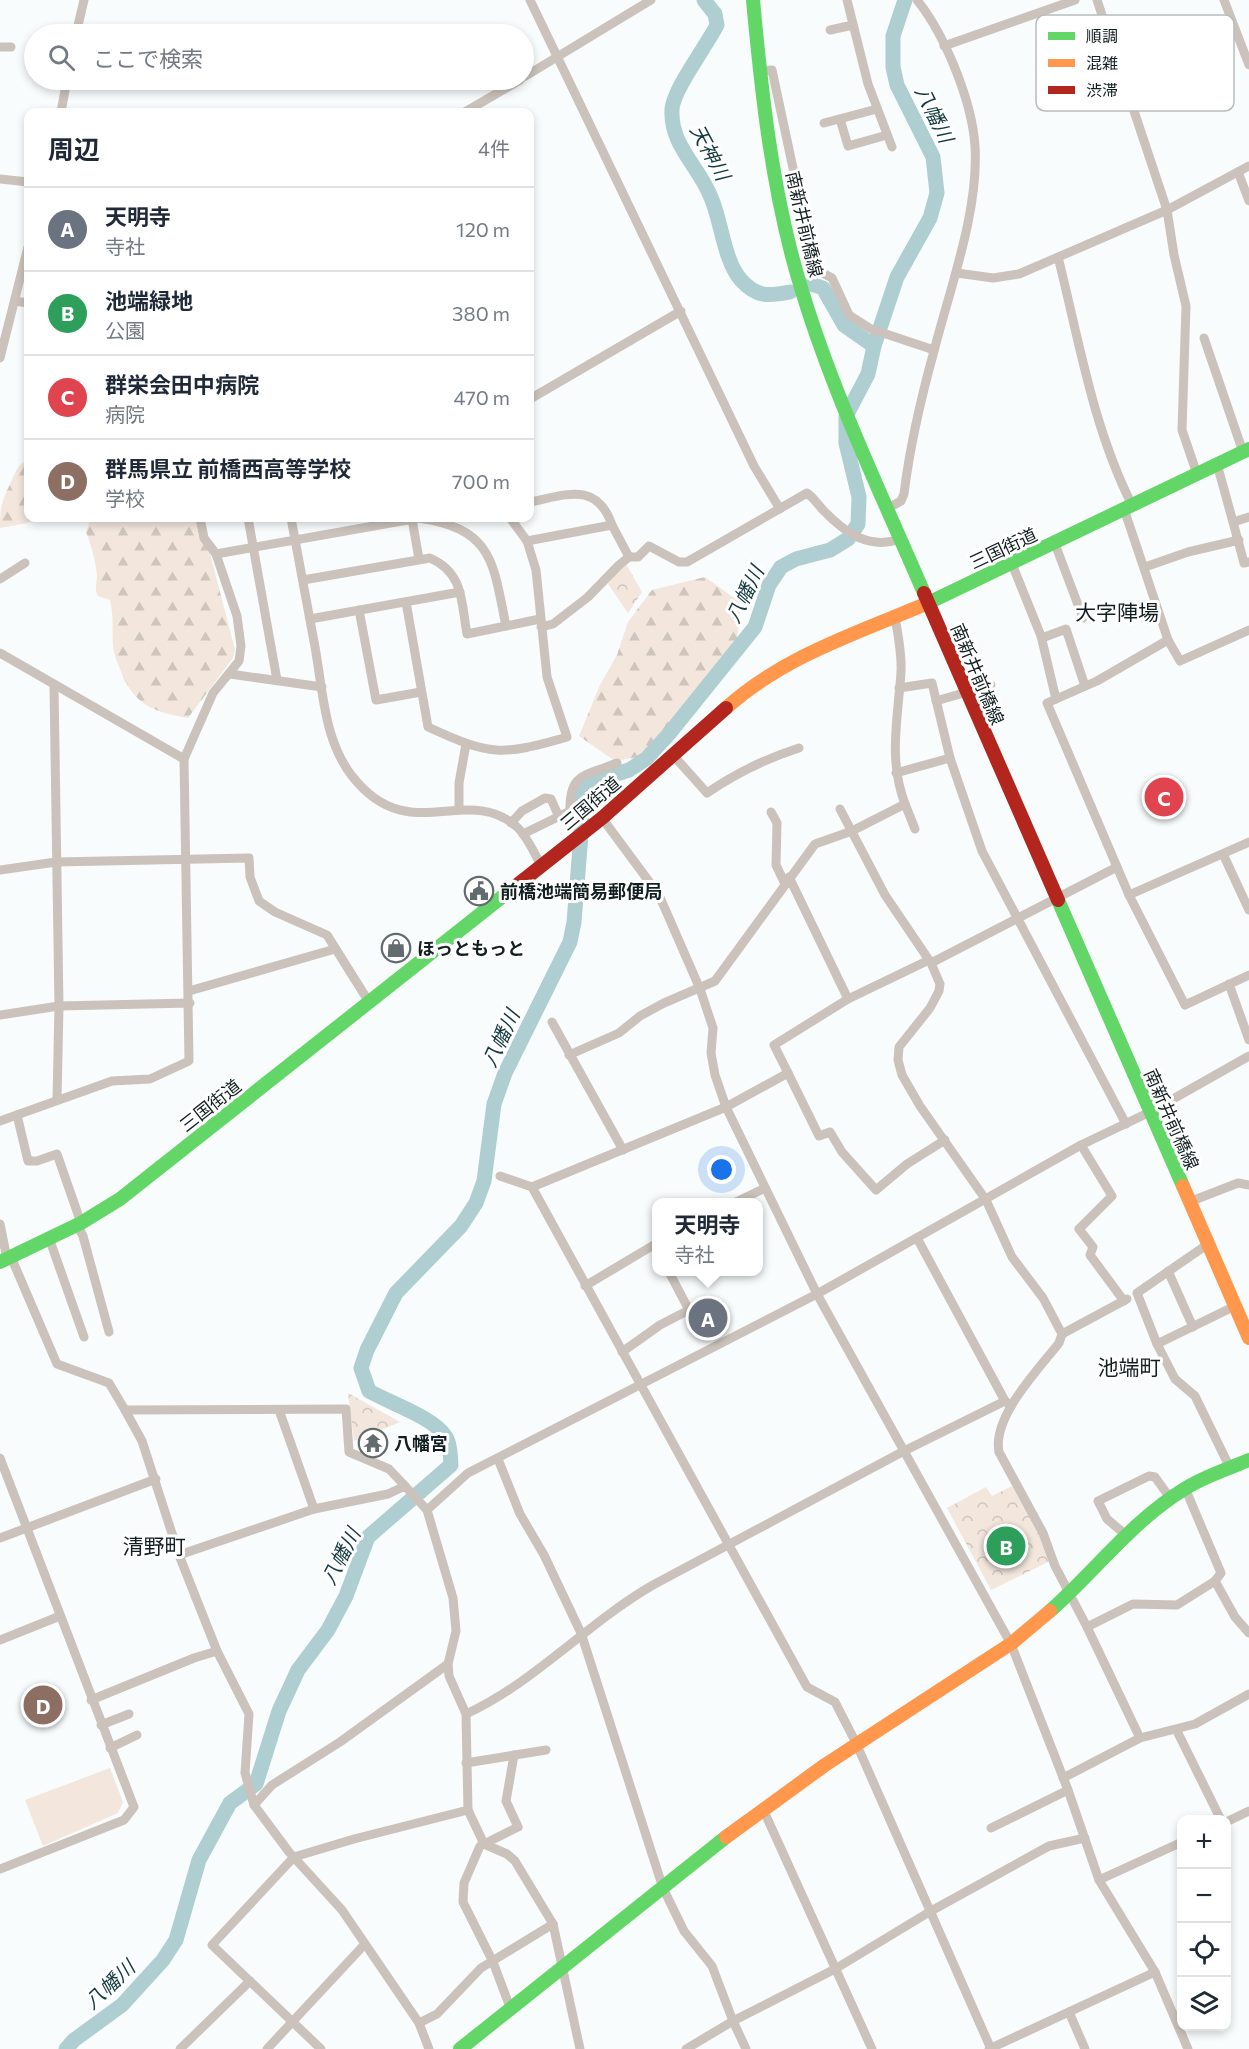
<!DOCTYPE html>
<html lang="ja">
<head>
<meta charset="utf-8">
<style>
  body { margin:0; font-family:Commissioner,"Noto Sans JP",sans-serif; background:#f6f6f7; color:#1f2937 }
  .controls { position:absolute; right:18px; bottom:18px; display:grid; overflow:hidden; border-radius:12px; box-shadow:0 3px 9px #0003 }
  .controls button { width:54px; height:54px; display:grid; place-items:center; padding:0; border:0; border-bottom:2px solid #e0e1e3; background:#fff; color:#1f2937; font:30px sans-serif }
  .you { position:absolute; left:722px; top:1170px; width:21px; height:21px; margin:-15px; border:4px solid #fff; border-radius:50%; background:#1a73e8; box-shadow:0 0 0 9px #1a73e833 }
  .badge { display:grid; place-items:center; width:39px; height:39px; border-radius:50%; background:#626c6e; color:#fff; font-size:20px; font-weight:700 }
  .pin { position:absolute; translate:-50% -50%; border:3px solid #fff; box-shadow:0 2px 6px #0006 }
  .popup { position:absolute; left:652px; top:1198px; width:111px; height:78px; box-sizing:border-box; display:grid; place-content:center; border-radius:12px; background:#fff; filter:drop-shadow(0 2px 4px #0005); font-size:20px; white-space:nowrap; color:#747a83 }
  .popup b { font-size:22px; color:#1f2937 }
  .popup::after { content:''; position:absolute; left:50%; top:100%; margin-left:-12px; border:12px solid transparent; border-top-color:#fff }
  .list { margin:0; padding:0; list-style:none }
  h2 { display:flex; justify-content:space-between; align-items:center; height:78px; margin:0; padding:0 24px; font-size:26px }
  h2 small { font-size:20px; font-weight:400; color:#747a83 }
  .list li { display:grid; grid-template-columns:39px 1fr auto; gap:18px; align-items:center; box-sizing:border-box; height:84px; padding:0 24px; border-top:2px solid #e0e1e3 }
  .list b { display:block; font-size:22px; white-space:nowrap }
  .list p { margin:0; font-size:20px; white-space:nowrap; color:#747a83 }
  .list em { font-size:20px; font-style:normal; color:#747a83 }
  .icon { flex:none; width:33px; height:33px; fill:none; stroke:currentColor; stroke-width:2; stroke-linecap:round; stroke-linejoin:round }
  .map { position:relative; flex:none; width:1249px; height:2049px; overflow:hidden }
  .search { position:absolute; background:#fff; box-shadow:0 3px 9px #0003; left:24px; top:24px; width:510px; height:66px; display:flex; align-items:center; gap:15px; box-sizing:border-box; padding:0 21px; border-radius:33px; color:#747a83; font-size:22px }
  .panel { position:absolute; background:#fff; box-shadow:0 3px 9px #0003; left:24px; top:108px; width:510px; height:414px; border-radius:12px }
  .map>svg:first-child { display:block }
  .forest { fill:url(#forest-firs) }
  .park { fill:url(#park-crowns) }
  .pitch { fill:#f2e6dd }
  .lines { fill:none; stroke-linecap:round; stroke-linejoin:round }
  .river { stroke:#afced1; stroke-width:15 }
  .street { stroke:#cbc2bb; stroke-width:9 }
  .fast { stroke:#63d668; stroke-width:14 }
  .slow { stroke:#ff974d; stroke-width:14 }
  .jam { stroke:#b3261e; stroke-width:14 }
  .labels { text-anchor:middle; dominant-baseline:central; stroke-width:6; stroke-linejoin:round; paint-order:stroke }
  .street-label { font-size:18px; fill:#121f21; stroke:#fff }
  .poi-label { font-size:18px; font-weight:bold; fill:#121f21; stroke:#fff; text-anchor:start }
  .water-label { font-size:20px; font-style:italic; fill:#133b3f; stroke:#fff }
  .quarter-label { font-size:21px; fill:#121f21; stroke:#fff }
  .key { fill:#fff; stroke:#b8bcbc; stroke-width:1.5 }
  .key-label { font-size:16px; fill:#121f21 }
</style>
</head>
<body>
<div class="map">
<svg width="1249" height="2049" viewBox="0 0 1249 2049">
  <defs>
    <pattern id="forest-firs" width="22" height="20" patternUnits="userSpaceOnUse" patternTransform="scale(1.5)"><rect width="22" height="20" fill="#f2e6dd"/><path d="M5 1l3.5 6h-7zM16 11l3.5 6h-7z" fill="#cec5bd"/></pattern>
    <pattern id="park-crowns" width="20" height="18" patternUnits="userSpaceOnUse" patternTransform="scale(1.5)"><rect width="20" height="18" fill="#f2e6dd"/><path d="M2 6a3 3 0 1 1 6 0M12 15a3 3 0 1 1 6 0" fill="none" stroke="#cec5bd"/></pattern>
  </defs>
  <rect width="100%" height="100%" fill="#f8fcfc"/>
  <!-- forest -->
  <g class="forest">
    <path d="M 28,460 L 28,518 L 37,518 L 27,523 L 0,528 C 0,506 2,501 11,482 C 16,471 17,465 28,460 Z"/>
    <path d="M 91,518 L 196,518 L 207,542 L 235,650 L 233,658 L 188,718 C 152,712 133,704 120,669 C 117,661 114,655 113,647 C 112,630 114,616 110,600 L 98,596 C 94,588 97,584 97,576 C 96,563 91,544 86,532 Z"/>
    <polygon points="705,577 741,603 737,642 712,677 684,705 656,754 615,761 579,736 600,685 617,655 628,622 652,590"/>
  </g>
  <!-- park -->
  <g class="park">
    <polygon points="626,564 642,592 628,613 608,584 619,568"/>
    <polygon points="348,1393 400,1422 354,1441"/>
    <polygon points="1012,1486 1039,1532 1050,1561 991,1590 947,1508 986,1487 992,1496"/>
  </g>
  <!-- pitch -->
  <polygon class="pitch" points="110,1768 123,1802 118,1813 43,1846 25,1800"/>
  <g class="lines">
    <!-- river -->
    <g class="river">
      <path d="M 704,0 L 715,14 L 717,25 C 707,45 673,90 672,109 C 670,145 697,164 710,195 C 722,221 723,259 741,280 C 757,298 770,296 790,292"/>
      <polyline points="811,284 823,288 844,325 874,346"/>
      <path d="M 66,2049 L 74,2040 L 122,2005 L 163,1960 L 176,1940 L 199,1860 L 230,1803 L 256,1784 L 279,1711 L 298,1670 L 328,1630 L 346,1596 L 368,1537 L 451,1465 C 450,1456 451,1446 446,1437 C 433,1417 390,1403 369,1391 L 361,1368 L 367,1350 L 396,1293 L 461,1226 L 476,1203 L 484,1181 L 494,1104 L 505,1073 L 570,942 L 574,922 L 582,822 L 577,795 L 585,784 L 629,770 L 646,759 L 668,735 L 755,627 L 769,585 L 781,567 L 796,559 L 830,550 L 848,539 L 858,524 L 859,497 L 846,443 L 846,416 L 868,374 L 874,346 L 897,277 L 930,218 L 937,193 L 933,157 L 897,85 L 893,67 L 893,36 L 905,0"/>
    </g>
    <!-- street -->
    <g class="street">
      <polyline points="530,0 754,466 780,509"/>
      <polyline points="847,0 868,84 892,147"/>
      <polyline points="1097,0 1167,210 1174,255 1186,306 1182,430 1197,474"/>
      <polyline points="1224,0 1249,65"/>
      <polyline points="830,30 853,25"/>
      <polyline points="76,34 84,0"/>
      <polyline points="944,46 1075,0"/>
      <polyline points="0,47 11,47"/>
      <polyline points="759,71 772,70 803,215 819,271 832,278 849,315 871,329 934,350"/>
      <polyline points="524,77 651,0"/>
      <polyline points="61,112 67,80"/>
      <polyline points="465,112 520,80"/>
      <polyline points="840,119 848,146 887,135"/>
      <polyline points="824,123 877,109"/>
      <polyline points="1238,172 1249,201"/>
      <polyline points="0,179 28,182"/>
      <path d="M 1058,257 C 1079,340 1093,428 1132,505"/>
      <polyline points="957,273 993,278 1019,274 1167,210 1249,166"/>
      <polyline points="15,301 28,303"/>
      <polyline points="1204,338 1243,452"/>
      <polyline points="0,358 28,247"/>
      <polyline points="530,399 681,311"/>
      <polyline points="1217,464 1233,522"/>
      <path d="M 887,509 L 901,501 L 904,494 C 910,445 921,398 934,351 C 950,288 979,211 975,146 C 972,101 945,35 917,0"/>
      <polyline points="1124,509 1168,640 1180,661 1249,630"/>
      <polyline points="1249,517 1233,522 1244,563 1249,562"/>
      <polyline points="248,518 277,680"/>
      <path d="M 291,518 C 299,561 307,604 315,647 C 323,691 324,740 352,776 C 409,849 466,782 517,827 C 527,836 534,853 541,865"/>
      <polyline points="412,519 419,559"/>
      <polyline points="612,525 629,557"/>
      <path d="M 527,541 L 612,525 C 597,481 566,495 530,502"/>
      <polyline points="1055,544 1083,618"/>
      <path d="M 216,554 L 419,518 C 493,529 493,562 506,626"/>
      <polyline points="1012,564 1041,636 1056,699"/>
      <polyline points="1145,567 1188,552 1239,540"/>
      <polyline points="0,579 25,563"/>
      <path d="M 303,580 L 430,558 C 464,573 461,601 467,634 L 540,619"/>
      <path d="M 406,602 L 428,727 C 491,756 501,756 567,737 L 547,677 L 536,570 L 527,541 L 510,518"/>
      <polyline points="359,610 376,700 421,692"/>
      <polyline points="310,619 460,592"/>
      <path d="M 541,627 L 553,624 L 588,597 L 619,565 L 629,557 L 638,557 L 649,546 L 679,562 L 687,562 L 807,493 C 814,498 818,505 824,511 C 845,533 870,550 900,539"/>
      <polyline points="1042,638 1066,629 1085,686"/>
      <polyline points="1168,640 1097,681 1047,703 1129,895 1185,1005 1249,975"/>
      <polyline points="0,653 184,759"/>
      <polyline points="230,674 322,687"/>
      <polyline points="54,686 59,1006 57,1100"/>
      <polyline points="899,688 932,683 950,758 982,851 1126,1124"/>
      <polyline points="936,701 991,685"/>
      <path d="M 673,755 L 707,793 C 736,773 765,759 799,748"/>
      <polyline points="896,773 950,758"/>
      <polyline points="905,804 915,829"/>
      <polyline points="840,809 885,895 931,963 1117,867"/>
      <polyline points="459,810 459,783 466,744"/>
      <polyline points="771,812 777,823 776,865 785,884"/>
      <polyline points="602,818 659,895 700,989 713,1028 711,1053 715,1075 726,1107 817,1294 1011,1644 1068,1790 1099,1880 1155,1972 1188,2049"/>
      <polyline points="511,823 522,811 545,798 551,799 559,817"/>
      <path d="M 523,834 L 570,811 C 569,772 586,776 617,763"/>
      <polyline points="1223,854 1249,910"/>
      <polyline points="0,870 56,862 249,858 250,877 259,901 275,912 327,935 369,1002"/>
      <polyline points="789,877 848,999"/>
      <polyline points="1129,895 1249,842"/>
      <polyline points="929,960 848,999 774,1045 788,1073 726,1107 532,1187 807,1687 835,1702 856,1743 991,2049"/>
      <path d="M 931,963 L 940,984 L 939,991 L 930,1008 L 899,1047 L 898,1060 L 902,1075 L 920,1106 L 986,1200 L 1012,1257 L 1043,1298 L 1062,1334 L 1059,1343 C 1038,1370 992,1417 999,1452 L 1043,1533 L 1055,1566 L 1087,1627 L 1140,1738"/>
      <polyline points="1229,984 1249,1040"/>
      <polyline points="189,991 335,949"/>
      <polyline points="0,1015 59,1006 190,1003"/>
      <polyline points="552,1022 623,1150"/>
      <path d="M 569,1055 L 619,1033 L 640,1016 L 664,1003 L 715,981 L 815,844 L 852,831 L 905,804 C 888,759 898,718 901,672 C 902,653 898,635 895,617"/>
      <polyline points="788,1073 819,1136 830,1132 842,1152 876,1190 907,1164 945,1140"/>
      <polyline points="17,1115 28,1161 37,1161 57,1154 81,1223"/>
      <polyline points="0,1121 112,1081 150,1079 189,1061 184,759 213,693 239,661 241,646 237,616 216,554 204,538 200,518"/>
      <polyline points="1081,1145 1112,1196 1079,1229 1093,1247 1090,1255 1124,1301"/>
      <polyline points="500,1176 532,1187"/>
      <polyline points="736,1202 765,1188"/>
      <polyline points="1189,1202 1238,1183 1249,1185"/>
      <polyline points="0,1224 7,1259"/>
      <polyline points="77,1225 83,1236 109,1332"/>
      <polyline points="49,1238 84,1337"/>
      <polyline points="917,1238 1005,1401"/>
      <polyline points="1208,1244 1137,1293 1157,1344 1235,1306"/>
      <polyline points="11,1257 57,1364 109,1383 125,1410 142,1441 179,1555 217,1651 249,1714 245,1773 254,1805 289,1852 342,1910 419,2023 429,2049"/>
      <polyline points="1168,1271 1193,1327"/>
      <polyline points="585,1286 657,1243"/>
      <polyline points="1062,1334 1127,1299"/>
      <polyline points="1157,1344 1175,1379 1195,1396 1230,1468"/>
      <polyline points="622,1352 660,1325 689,1310 669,1272"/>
      <polyline points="125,1410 346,1409 349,1452 389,1469 405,1486"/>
      <polyline points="279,1410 314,1509"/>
      <polyline points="0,1458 134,1807 124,1820 0,1869"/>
      <polyline points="498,1459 520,1514 544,1555 581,1633 663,1888 684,1931 712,1966 733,2021 746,2049"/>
      <polyline points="1185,1488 1221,1573 1215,1581 1235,1617 1249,1633"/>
      <polyline points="427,1510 468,1473 817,1294 1081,1145 1150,1112 1249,1056"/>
      <polyline points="1126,1535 1107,1519 1098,1501 1149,1476 1155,1477 1170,1498"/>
      <polyline points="0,1538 156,1479"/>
      <polyline points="179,1555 314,1509 388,1494 405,1486 427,1510 453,1598 456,1631 448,1664 449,1676 466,1714 468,1810 484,1844 507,1854 515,1861 553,1924 580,2049"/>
      <polyline points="1087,1627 1133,1604 1177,1605 1215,1581"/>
      <polyline points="0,1640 60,1616"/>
      <polyline points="91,1700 194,1658 217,1651"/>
      <path d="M 466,1714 C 534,1683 587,1623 653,1585 L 904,1451 L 1005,1401 L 1011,1406"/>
      <polyline points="101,1725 129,1714"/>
      <polyline points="1177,1731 1221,1820"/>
      <polyline points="110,1748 137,1735"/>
      <polyline points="466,1763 546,1750"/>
      <polyline points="1063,1778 1140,1738 1195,1724 1249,1694"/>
      <polyline points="254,1805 272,1785 340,1742 448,1664"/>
      <polyline points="763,1809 872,2049"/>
      <polyline points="1226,1822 1249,1811"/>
      <polyline points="991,1828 1068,1790"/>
      <polyline points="1099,1880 1182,1842"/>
      <polyline points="511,2010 493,1962 463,1902 464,1883 480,1846 518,1827 506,1801 514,1755"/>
      <polyline points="1069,2012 1085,2049"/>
      <polyline points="419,2023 437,2014 481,1968 553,1924"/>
      <polyline points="180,2049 250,1981"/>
      <polyline points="267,2049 364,1945"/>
      <polyline points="321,2049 212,1945 294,1857 354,1839 468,1810"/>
      <polyline points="686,2049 733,2021 835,1969 931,1911 1049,1846 1085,1838"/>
      <polyline points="989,2049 1155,1972"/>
    </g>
    <!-- fast -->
    <g class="fast">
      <path d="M 753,0 C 761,86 770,172 792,256 C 823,373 876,482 924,593"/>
      <polyline points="928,603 1249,449"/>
      <polyline points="1058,900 1183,1186"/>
      <polyline points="0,1262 81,1223 120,1199 507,893"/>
      <path d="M 1050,1611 C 1096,1570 1133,1520 1186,1488 C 1205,1476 1228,1469 1249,1460"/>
      <polyline points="460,2049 726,1837"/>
    </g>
    <!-- slow -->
    <g class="slow">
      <path d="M 726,708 C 784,656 857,633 928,603"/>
      <polyline points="1183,1186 1249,1338"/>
      <polyline points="726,1837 825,1765 1012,1643 1050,1611"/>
    </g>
    <!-- jam -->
    <g class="jam">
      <polyline points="924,593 1058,900"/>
      <polyline points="507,893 602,818 726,708"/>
    </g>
  </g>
  <!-- icons -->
  <defs>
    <g id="civic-ring" transform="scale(1.5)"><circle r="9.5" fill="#fff" stroke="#626c6e" stroke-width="1.5"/><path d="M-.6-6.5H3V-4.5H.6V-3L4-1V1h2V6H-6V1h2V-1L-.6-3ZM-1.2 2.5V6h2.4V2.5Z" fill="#626c6e"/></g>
    <g id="shop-ring" transform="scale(1.5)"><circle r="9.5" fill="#fff" stroke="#626c6e" stroke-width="1.5"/><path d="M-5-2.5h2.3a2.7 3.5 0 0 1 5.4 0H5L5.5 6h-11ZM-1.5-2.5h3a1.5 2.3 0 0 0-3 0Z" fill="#626c6e"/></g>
    <g id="temple-ring" transform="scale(1.5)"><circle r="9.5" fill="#fff" stroke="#626c6e" stroke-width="1.5"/><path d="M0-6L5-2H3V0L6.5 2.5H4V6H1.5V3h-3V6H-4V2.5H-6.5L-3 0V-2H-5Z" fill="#626c6e"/></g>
  </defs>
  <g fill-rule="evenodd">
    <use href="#civic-ring" x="479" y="891"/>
    <use href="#shop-ring" x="396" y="948"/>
    <use href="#temple-ring" x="373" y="1443"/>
  </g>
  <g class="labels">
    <!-- street labels -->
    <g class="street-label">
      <text transform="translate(805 224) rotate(77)">南新井前橋線</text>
      <text transform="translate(1003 548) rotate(-25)">三国街道</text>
      <text transform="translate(978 674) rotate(67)">南新井前橋線</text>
      <text transform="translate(590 803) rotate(-40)">三国街道</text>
      <text transform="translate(210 1105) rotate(-38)">三国街道</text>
      <text transform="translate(1172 1119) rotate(66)">南新井前橋線</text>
    </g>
    <!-- poi labels -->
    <g class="poi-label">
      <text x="500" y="891">前橋池端簡易郵便局</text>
      <text x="417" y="948">ほっともっと</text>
      <text x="394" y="1443">八幡宮</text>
    </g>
    <!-- water labels -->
    <g class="water-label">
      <text transform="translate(935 114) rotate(64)">八幡川</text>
      <text transform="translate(711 152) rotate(62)">天神川</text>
      <text transform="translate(744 594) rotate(-64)">八幡川</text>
      <text transform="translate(500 1038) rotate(-65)">八幡川</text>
      <text transform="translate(340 1556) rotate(-63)">八幡川</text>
      <text transform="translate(109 1984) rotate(-43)">八幡川</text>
    </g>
    <!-- quarter labels -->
    <g class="quarter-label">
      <text x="1117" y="611">大字陣場</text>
      <text x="1129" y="1366">池端町</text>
      <text x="154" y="1545">清野町</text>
    </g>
  </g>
  <!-- legend -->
  <rect x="1036" y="15" width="198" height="96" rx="9" class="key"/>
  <rect x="1048" y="32" width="27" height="8" fill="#63d668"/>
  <rect x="1048" y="59" width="27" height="8" fill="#ff974d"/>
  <rect x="1048" y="86" width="27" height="8" fill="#b3261e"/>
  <g class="key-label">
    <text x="1086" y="42">順調</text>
    <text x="1086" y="69">混雑</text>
    <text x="1086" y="96">渋滞</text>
  </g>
</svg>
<div class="controls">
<button>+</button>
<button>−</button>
<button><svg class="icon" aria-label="locate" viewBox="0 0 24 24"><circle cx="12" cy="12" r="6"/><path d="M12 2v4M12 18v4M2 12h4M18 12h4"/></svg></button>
<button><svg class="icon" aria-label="layers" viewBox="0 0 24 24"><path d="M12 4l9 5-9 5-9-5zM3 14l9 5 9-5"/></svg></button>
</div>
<div class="you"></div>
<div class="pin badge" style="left:708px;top:1318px;background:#6b7280">A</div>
<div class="popup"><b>天明寺</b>寺社</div>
<div class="pin badge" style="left:1006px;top:1546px;background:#2e9e5b">B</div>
<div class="pin badge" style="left:1164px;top:797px;background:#e0444e">C</div>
<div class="pin badge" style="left:43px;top:1705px;background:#8d6e63">D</div>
<div class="search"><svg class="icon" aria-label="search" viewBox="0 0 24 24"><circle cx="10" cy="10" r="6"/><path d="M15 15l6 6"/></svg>ここで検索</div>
<section class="panel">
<h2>周辺<small>4件</small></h2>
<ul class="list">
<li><span class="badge" style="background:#6b7280">A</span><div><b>天明寺</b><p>寺社</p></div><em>120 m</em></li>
<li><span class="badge" style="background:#2e9e5b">B</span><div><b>池端緑地</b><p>公園</p></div><em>380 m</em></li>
<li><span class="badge" style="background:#e0444e">C</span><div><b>群栄会田中病院</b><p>病院</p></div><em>470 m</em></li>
<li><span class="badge" style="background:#8d6e63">D</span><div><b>群馬県立 前橋西高等学校</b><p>学校</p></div><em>700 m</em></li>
</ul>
</section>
</div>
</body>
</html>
